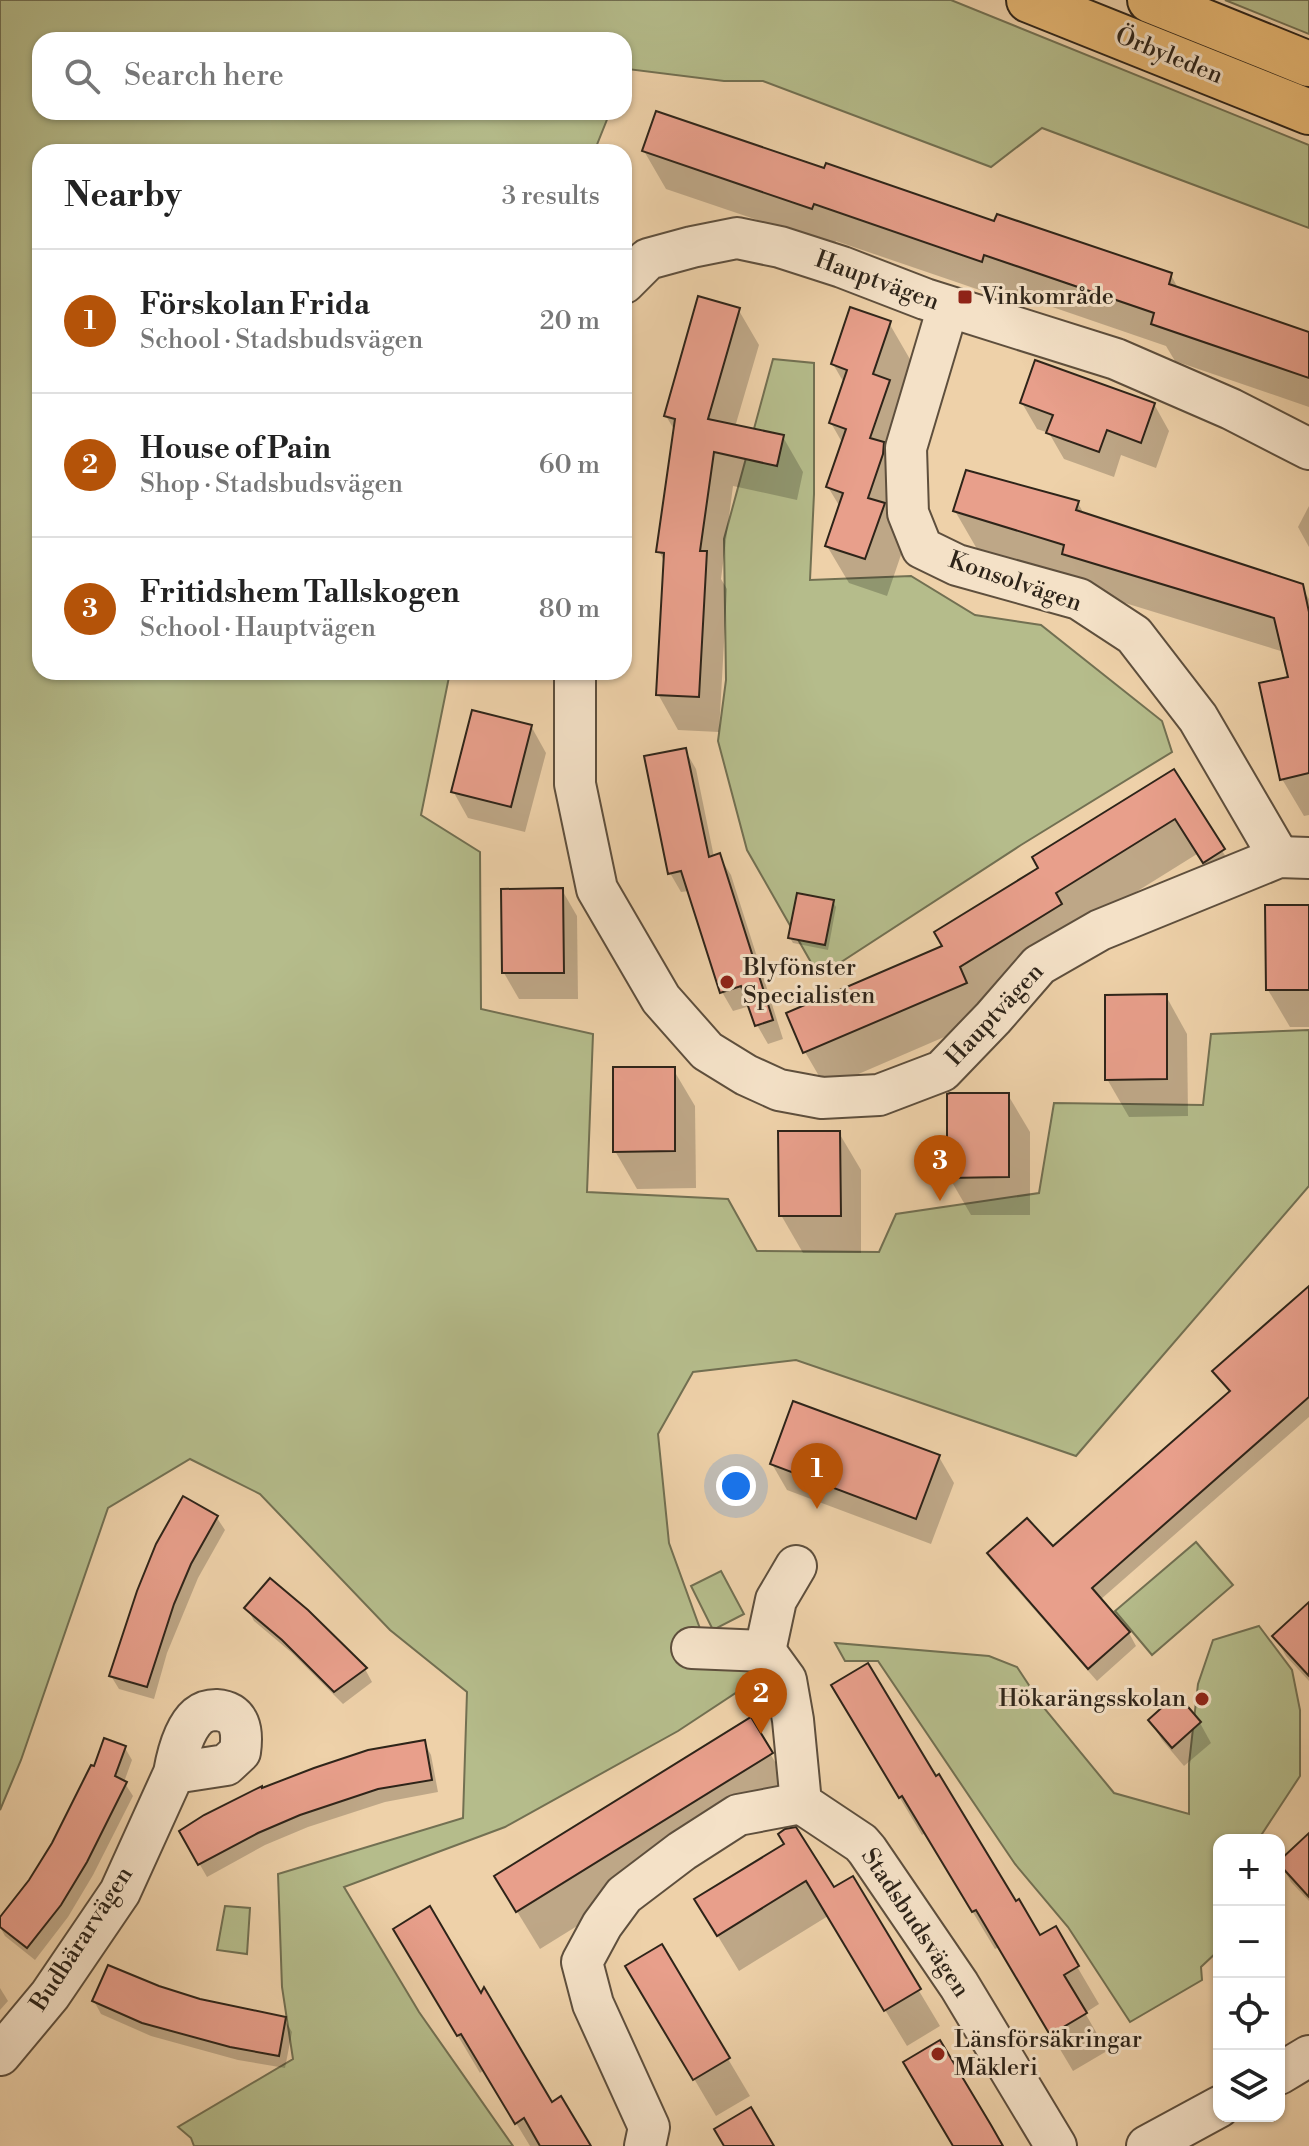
<!DOCTYPE html>
<html lang="en">
<head>
<meta charset="utf-8">
<style>
  body { margin:0; font-family:"Libre Bodoni",serif; background:#f6f6f6; color:#222 }
  .controls { position:absolute; right:24px; bottom:24px; display:grid; overflow:hidden; border-radius:16px; box-shadow:0 2px 6px #0004 }
  .controls button { width:72px; height:72px; display:grid; place-items:center; padding:0; border:0; border-bottom:2px solid #e0e0e0; background:#fff; color:#222; font:40px sans-serif }
  .you { position:absolute; left:736px; top:1486px; width:28px; height:28px; margin:-20px; border:6px solid #fff; border-radius:50%; background:#1a73e8; box-shadow:0 0 0 12px #1a73e833 }
  .badge { display:grid; place-items:center; width:52px; height:52px; border-radius:50%; background:#b45309; color:#fff; font-size:26px; font-weight:700 }
  .pin { position:absolute; translate:-50% -66px; filter:drop-shadow(0 2px 4px #0008) }
  .pin::after { content:''; position:absolute; top:42px; width:28px; height:24px; background:inherit; clip-path:polygon(0 0,100% 0,50% 100%) }
  .list { margin:0; padding:0; list-style:none }
  h2 { display:flex; justify-content:space-between; align-items:center; height:104px; margin:0; padding:0 32px; font-size:34px }
  h2 small { font-size:26px; font-weight:400; color:#767676 }
  .list li { display:grid; grid-template-columns:52px 1fr auto; gap:24px; align-items:center; box-sizing:border-box; height:144px; padding:0 32px; border-top:2px solid #e0e0e0 }
  .list b { display:block; font-size:30px; white-space:nowrap }
  .list p { margin:0; font-size:26px; white-space:nowrap; color:#767676 }
  .list em { font-size:26px; font-style:normal; color:#767676 }
  .icon { flex:none; width:44px; height:44px; fill:none; stroke:currentColor; stroke-width:2; stroke-linecap:round; stroke-linejoin:round }
  .map { position:relative; flex:none; width:1309px; height:2146px; overflow:hidden }
  .search { position:absolute; background:#fff; box-shadow:0 2px 6px #0004; left:32px; top:32px; width:600px; height:88px; display:flex; align-items:center; gap:20px; box-sizing:border-box; padding:0 28px; border-radius:24px; color:#767676; font-size:30px }
  .panel { position:absolute; background:#fff; box-shadow:0 2px 6px #0004; left:32px; top:144px; width:600px; height:536px; border-radius:24px }
  .map>svg:first-child { display:block }
  .green { fill:#b5bc8b; stroke:#727052; stroke-width:2 }
  .shadow { fill:#0003 }
  .building { fill:#e89f8b; stroke:#2e2419; stroke-width:2 }
  .lines { fill:none; stroke-linecap:round; stroke-linejoin:round }
  .minor-casing { stroke:#5e4f3d; stroke-width:44 }
  .major-casing { stroke:#2e2419; stroke-width:48 }
  .minor { stroke:#f4e1c7; stroke-width:40 }
  .major { stroke:#e7b874; stroke-width:44 }
  .poi-dot { fill:#8f2418; stroke:#f4e1c7; stroke-width:3 }
  .labels { text-anchor:middle; dominant-baseline:central; stroke-width:6; stroke-linejoin:round; paint-order:stroke }
  .street-label { font-size:24px; fill:#2e2419; stroke:#f4e1c7 }
  .poi-label { font-size:24px; fill:#2e2419; stroke:#f4e1c7; text-anchor:start }
</style>
</head>
<body>
<div class="map">
<svg width="1309" height="2146" viewBox="0 0 1309 2146">
  <rect width="100%" height="100%" fill="#eed1a9"/>
  <filter id="stains"><feTurbulence type="fractalNoise" baseFrequency=".0025" numOctaves="4"/><feColorMatrix values="0 0 0 0 .2 0 0 0 0 .09 0 0 0 0 .02 0 0 0 .5 -.17"/></filter>
  <radialGradient id="worn" r=".72"><stop offset=".6" stop-color="#630" stop-opacity="0"/><stop offset="1" stop-color="#630" stop-opacity=".3"/></radialGradient>
  <!-- green -->
  <g class="green">
    <polygon points="0,0 951,0 1309,145 1309,228 1042,128 991,167 763,81 724,81 628,69 624,79 624,40 40,40 40,112 610,112 594,152 40,152 40,672 450,672 421,815 480,852 481,1009 593,1034 587,1192 728,1199 757,1251 879,1252 896,1214 1039,1193 1054,1103 1203,1105 1211,1034 1309,1030 1309,1186 1076,1456 796,1360 693,1372 658,1434 669,1543 702,1634 766,1673 678,1731 505,1827 344,1887 419,2012 513,2146 194,2146 191,2138 178,2127 293,2059 282,1987 278,1874 463,1818 467,1692 390,1630 260,1494 190,1459 108,1508 21,1760 0,1810"/>
    <polygon points="1225,0 1309,0 1309,34"/>
    <polygon points="773,359 814,363 814,494 810,580 911,576 975,615 1041,625 1162,721 1172,752 1021,845 835,966 812,964 747,850 718,741 726,680 724,539"/>
    <polygon points="1196,1542 1233,1585 1152,1655 1115,1611"/>
    <polygon points="721,1571 744,1614 713,1630 691,1586"/>
    <polygon points="1259,1626 1292,1670 1300,1710 1300,1776 1258,1840 1219,1840 1219,1950 1201,1967 1202,1980 1130,2022 1068,1927 1015,1864 878,1661 845,1661 835,1643 989,1656 1017,1667 1044,1708 1114,1793 1189,1814 1189,1764 1198,1684 1213,1640"/>
    <polygon points="225,1906 250,1908 247,1954 217,1950"/>
  </g>
  <!-- shadow -->
  <g class="shadow">
    <polygon points="644,151 825,171 1171,275 1179,290 1309,334 1309,407 1175,361 1166,346 1006,291 1003,298 836,241 834,246 666,189"/>
    <polygon points="738,309 759,345 735,427 783,437 803,472 797,500 733,486 721,579 727,589 719,732 678,730 658,694 665,563 659,551 675,431 666,416"/>
    <polygon points="889,323 911,361 898,399 910,419 905,543 887,596 849,583 827,546 840,507 828,487 843,444 831,423 844,383 833,364"/>
    <polygon points="1022,403 1154,404 1169,431 1156,468 1121,455 1114,477 1064,459 1049,433 1037,429"/>
    <polygon points="1078,503 1085,516 1301,586 1309,599 1309,815 1304,816 1282,779 1290,679 1284,652 1086,591 1080,580 977,549 955,511"/>
    <polygon points="1309,506 1309,547 1298,527"/>
    <polygon points="531,726 546,753 525,832 468,818 453,791"/>
    <polygon points="685,750 696,769 714,857 719,856 731,875 783,1039 768,1044 757,1025 750,1006 733,1011 722,992 689,891 681,892 670,873"/>
    <polygon points="1173,772 1244,886 1225,898 1197,854 1075,930 986,1019 826,1088 805,1052 945,948 1041,868"/>
    <polygon points="562,890 577,916 578,999 519,999 504,973"/>
    <polygon points="833,902 836,907 828,950 793,943 790,938"/>
    <polygon points="1309,907 1309,1027 1290,1027 1268,990"/>
    <polygon points="1166,996 1187,1034 1188,1116 1129,1117 1107,1079"/>
    <polygon points="673,1069 695,1106 696,1188 637,1189 615,1151"/>
    <polygon points="1008,1095 1030,1132 1030,1215 971,1215 949,1177"/>
    <polygon points="839,1133 861,1170 861,1253 803,1253 781,1215"/>
    <polygon points="1309,1288 1309,1417 1100,1600 1129,1633 1136,1646 1097,1681 997,1567 989,1554 1052,1549 1230,1394 1215,1371"/>
    <polygon points="939,1457 954,1483 931,1544 787,1490 772,1464"/>
    <polygon points="217,1518 225,1530 198,1578 167,1653 154,1699 119,1689 111,1676"/>
    <polygon points="1309,1605 1309,1681 1286,1656 1275,1637"/>
    <polygon points="247,1608 365,1669 372,1682 343,1704 292,1653 254,1621"/>
    <polygon points="750,1720 793,1792 540,1949 496,1877"/>
    <polygon points="1150,1720 1200,1723 1211,1743 1184,1766 1162,1740"/>
    <polygon points="855,1723 935,1779 1015,1904 1040,1938 1055,1929 1099,2004 1085,2013 1107,2051 1073,2071 999,1947 995,1949 925,1833 922,1835"/>
    <polygon points="424,1742 431,1755 438,1792 385,1802 308,1827 265,1845 207,1877 181,1832"/>
    <polygon points="125,1748 132,1760 124,1782 133,1796 93,1875 68,1917 35,1960 5,1936 0,1927 0,1920 31,1881"/>
    <polygon points="1309,1836 1309,1901 1291,1882 1280,1863"/>
    <polygon points="786,1845 834,1890 852,1879 940,2026 907,2046 828,1916 739,1971 696,1900"/>
    <polygon points="417,1967 481,1997 551,2104 588,2146 530,2146 484,2070 480,2073"/>
    <polygon points="151,1985 200,2001 284,2019 292,2032 285,2068 238,2060 151,2036 101,2014 94,2001"/>
    <polygon points="0,1988 8,2001 0,2010"/>
    <polygon points="650,2004 728,2059 750,2096 716,2116"/>
  </g>
  <!-- building -->
  <g class="building">
    <polygon points="656,111 824,168 826,163 994,221 997,214 1172,273 1169,284 1309,332 1309,378 1151,324 1154,313 984,255 982,262 814,204 812,209 642,151"/>
    <polygon points="698,296 740,308 708,419 784,435 777,466 714,452 700,551 707,551 699,697 656,695 664,553 656,552 675,419 664,416"/>
    <polygon points="850,307 891,321 873,374 890,380 870,438 884,442 883,454 868,498 885,503 865,559 825,546 843,493 826,487 846,429 829,423 847,370 831,364"/>
    <polygon points="1035,360 1155,403 1141,443 1107,430 1099,452 1046,433 1053,415 1020,403"/>
    <polygon points="966,470 1079,501 1076,510 1303,584 1309,612 1309,773 1280,780 1259,683 1288,677 1274,618 1062,554 1064,545 953,511"/>
    <polygon points="472,710 532,725 511,807 451,792"/>
    <polygon points="686,748 709,857 720,853 773,1020 755,1026 741,986 720,993 681,871 668,874 644,756"/>
    <polygon points="1174,769 1225,849 1203,863 1175,819 1056,893 1062,904 960,967 967,983 803,1053 786,1013 942,946 934,932 1038,868 1032,857"/>
    <polygon points="563,888 564,973 502,973 501,889"/>
    <polygon points="797,893 834,900 825,945 788,938"/>
    <polygon points="1265,905 1309,905 1309,990 1266,990"/>
    <polygon points="1167,994 1167,1079 1105,1080 1105,995"/>
    <polygon points="613,1067 675,1067 675,1151 613,1152"/>
    <polygon points="950,1093 1009,1093 1009,1177 947,1178 947,1094"/>
    <polygon points="778,1131 840,1131 841,1216 779,1216"/>
    <polygon points="1309,1286 1309,1397 1092,1588 1130,1632 1088,1669 987,1553 1027,1518 1053,1546 1230,1391 1212,1371"/>
    <polygon points="793,1401 940,1455 916,1519 770,1464"/>
    <polygon points="183,1496 218,1516 191,1564 174,1604 147,1687 109,1676 137,1591 156,1544"/>
    <polygon points="270,1578 308,1610 367,1668 334,1692 282,1640 244,1608"/>
    <polygon points="1309,1602 1309,1676 1272,1636"/>
    <polygon points="868,1663 936,1776 939,1774 1016,1901 1019,1899 1040,1935 1056,1926 1079,1966 1064,1975 1087,2013 1050,2035 976,1910 972,1912 902,1796 899,1798 831,1685"/>
    <polygon points="1177,1694 1201,1722 1172,1748 1148,1720"/>
    <polygon points="751,1717 773,1753 516,1912 494,1876"/>
    <polygon points="104,1738 126,1746 115,1776 127,1782 87,1862 61,1905 27,1948 0,1927 0,1917 29,1880 52,1843 91,1765 94,1766"/>
    <polygon points="425,1740 432,1780 378,1789 300,1815 258,1833 198,1865 179,1831 204,1815 262,1786 262,1788 314,1768 368,1750"/>
    <polygon points="796,1827 834,1887 853,1876 921,1989 884,2011 806,1881 717,1936 694,1899 784,1844 778,1834 785,1829"/>
    <polygon points="1309,1833 1309,1897 1279,1864 1279,1861"/>
    <polygon points="430,1906 481,1993 484,1987 552,2102 561,2096 591,2146 540,2146 524,2118 515,2124 461,2034 457,2036 393,1929"/>
    <polygon points="662,1944 730,2058 693,2080 625,1966"/>
    <polygon points="108,1965 159,1986 200,1999 286,2017 279,2056 230,2047 142,2023 92,2001"/>
    <polygon points="940,2040 991,2125 1003,2146 953,2146 903,2062"/>
    <polygon points="751,2107 774,2146 724,2146 714,2129"/>
  </g>
  <g class="lines">
    <!-- minor casing -->
    <g class="minor-casing">
      <g id="minor">
        <polyline points="624,283 648,259 692,247 737,238 780,247 842,267 925,299 1116,359 1231,409 1309,449"/>
        <polyline points="948,307 906,448 908,513 922,548 957,565 1079,599 1134,635 1198,718 1279,857"/>
        <polyline points="575,672 575,784 597,889 661,999 707,1051 746,1075 779,1090 822,1098 879,1095 942,1071 993,1018 1039,965 1100,930 1279,857 1309,858"/>
        <polyline points="692,1648 765,1651 786,1680 793,1720 801,1803 861,1843 867,1850 959,1985 1056,2146"/>
        <polyline points="765,1651 776,1600 796,1566"/>
        <path d="M 0,2055 L 50,1995 L 120,1892 L 174,1773 C 177,1756 184,1728 198,1716 C 203,1712 210,1710 216,1710 C 241,1712 243,1731 240,1752 L 226,1765 L 174,1773"/>
        <polyline points="1279,2074 1309,2056"/>
        <polyline points="645,2146 649,2127 593,2004 582,1962 602,1925 624,1895 682,1851 738,1815 801,1803"/>
        <polyline points="1147,2146 1219,2107"/>
      </g>
    </g>
    <!-- major casing -->
    <g class="major-casing">
      <g id="major">
        <polyline points="1029,0 1309,112"/>
        <polyline points="1150,0 1309,64"/>
      </g>
    </g>
    <!-- minor -->
    <use href="#minor" class="minor"/>
    <!-- major -->
    <use href="#major" class="major"/>
  </g>
  <!-- markers -->
  <g class="poi-dot">
    <rect x="957" y="289" width="16" height="16" rx="4"/>
    <circle cx="727" cy="982" r="8"/>
    <circle cx="1202" cy="1699" r="8"/>
    <circle cx="938" cy="2054" r="8"/>
  </g>
  <g class="labels">
    <!-- street labels -->
    <g class="street-label">
      <text transform="translate(1169 56) rotate(22)">Örbyleden</text>
      <text transform="translate(877 281) rotate(20)">Hauptvägen</text>
      <text transform="translate(1015 582) rotate(19)">Konsolvägen</text>
      <text transform="translate(995 1015) rotate(-47)">Hauptvägen</text>
      <text transform="translate(915 1923) rotate(56)">Stadsbudsvägen</text>
      <text transform="translate(82 1939) rotate(-57)">Budbärarvägen</text>
    </g>
    <!-- poi labels -->
    <g class="poi-label">
      <text x="981" y="297">Vinkområde</text>
      <text x="743" y="968">Blyfönster<tspan x="743" dy="28">Specialisten</tspan></text>
      <text x="1186" y="1699" text-anchor="end">Hökarängsskolan</text>
      <text x="954" y="2040">Länsförsäkringar<tspan x="954" dy="28">Mäkleri</tspan></text>
    </g>
  </g>
  <rect width="100%" height="100%" filter="url(#stains)"/>
  <rect width="100%" height="100%" fill="url(#worn)"/>
</svg>
<div class="controls">
<button>+</button>
<button>−</button>
<button><svg class="icon" aria-label="locate" viewBox="0 0 24 24"><circle cx="12" cy="12" r="6"/><path d="M12 2v4M12 18v4M2 12h4M18 12h4"/></svg></button>
<button><svg class="icon" aria-label="layers" viewBox="0 0 24 24"><path d="M12 4l9 5-9 5-9-5zM3 14l9 5 9-5"/></svg></button>
</div>
<div class="you"></div>
<div class="pin badge" style="left:817px;top:1509px">1</div>
<div class="pin badge" style="left:761px;top:1734px">2</div>
<div class="pin badge" style="left:940px;top:1201px">3</div>
<div class="search"><svg class="icon" aria-label="search" viewBox="0 0 24 24"><circle cx="10" cy="10" r="6"/><path d="M15 15l6 6"/></svg>Search here</div>
<section class="panel">
<h2>Nearby<small>3 results</small></h2>
<ul class="list">
<li><span class="badge">1</span><div><b>Förskolan Frida</b><p>School · Stadsbudsvägen</p></div><em>20 m</em></li>
<li><span class="badge">2</span><div><b>House of Pain</b><p>Shop · Stadsbudsvägen</p></div><em>60 m</em></li>
<li><span class="badge">3</span><div><b>Fritidshem Tallskogen</b><p>School · Hauptvägen</p></div><em>80 m</em></li>
</ul>
</section>
</div>
</body>
</html>
